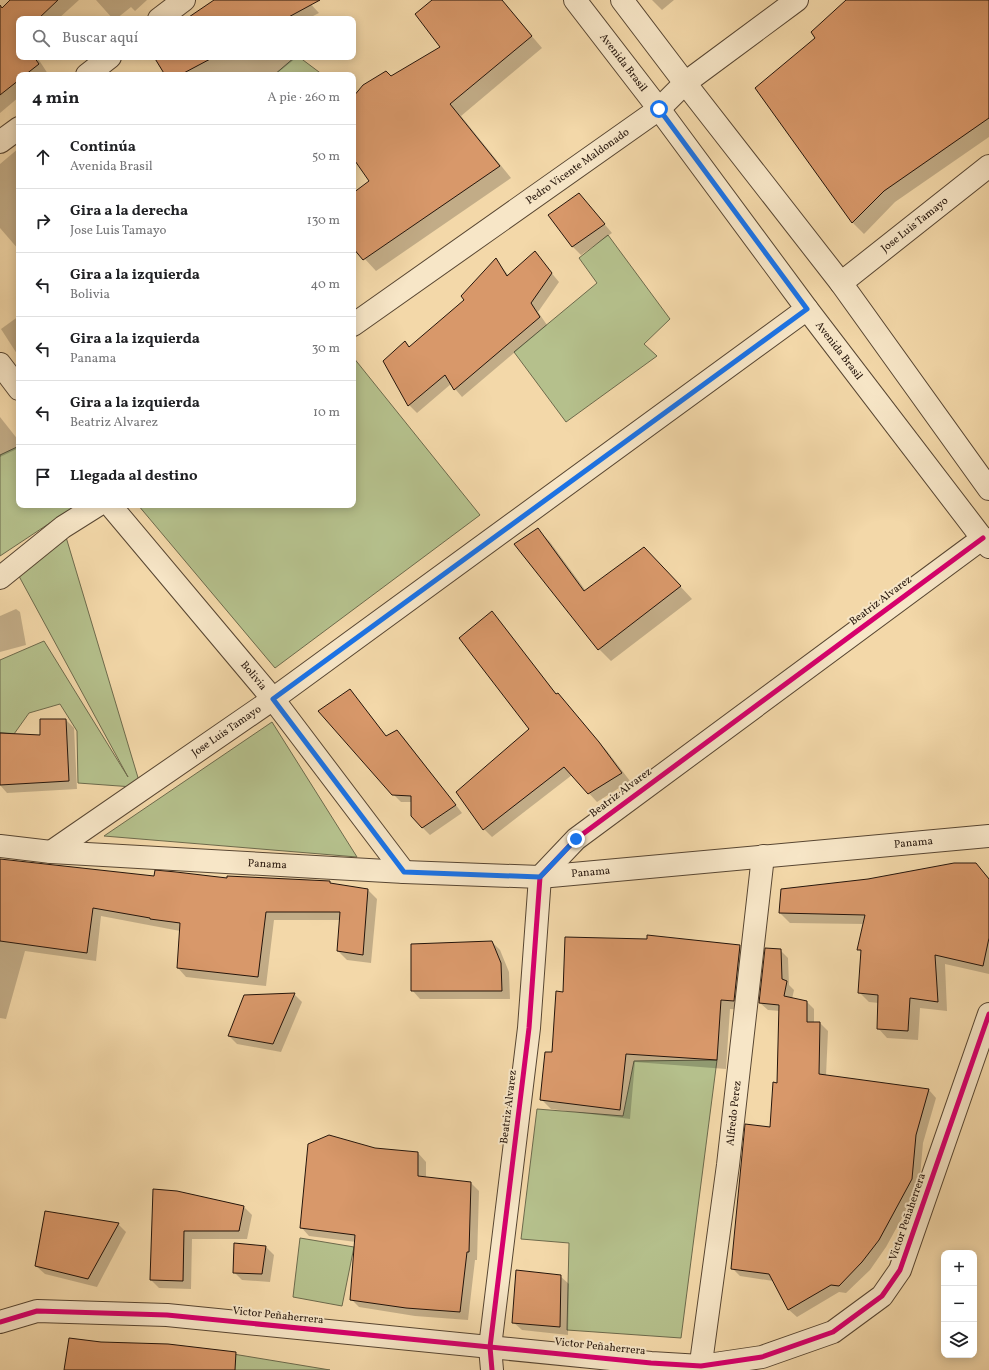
<!DOCTYPE html>
<html lang="es">
<head>
<meta charset="utf-8">
<style>
  body { margin:0; font-family:Vollkorn,serif; background:#f6f6f6; color:#202124 }
  .controls { position:absolute; right:12px; bottom:12px; display:grid; overflow:hidden; border-radius:8px; box-shadow:0 2px 10px #0003 }
  .controls button { width:36px; height:36px; display:grid; place-items:center; padding:0; border:0; border-bottom:1px solid #e0e0e0; background:#fff; color:#202124; font:20px sans-serif }
  .stop { position:absolute; width:12px; height:12px; margin:-9px; border:3px solid #1a73e8; border-radius:50%; background:#fff }
  .stop.end { background:#1a73e8; border-color:#fff; box-shadow:0 1px 4px #0008 }
  .list { margin:0; padding:0; list-style:none }
  h2 { display:flex; justify-content:space-between; align-items:center; height:52px; margin:0; padding:0 16px; font-size:17px }
  h2 small { font-size:13px; font-weight:400; color:#757577 }
  .list li { display:grid; grid-template-columns:26px 1fr auto; gap:12px; align-items:center; box-sizing:border-box; height:64px; padding:0 16px; border-top:1px solid #e0e0e0 }
  .list b { display:block; font-size:15px; white-space:nowrap }
  .list p { margin:0; font-size:13px; white-space:nowrap; color:#757577 }
  .list em { font-size:13px; font-style:normal; color:#757577 }
  .icon { flex:none; width:22px; height:22px; fill:none; stroke:currentColor; stroke-width:2; stroke-linecap:round; stroke-linejoin:round }
  .map { position:relative; flex:none; width:989px; height:1370px; overflow:hidden }
  .search { position:absolute; background:#fff; box-shadow:0 2px 10px #0003; left:16px; top:16px; width:340px; height:44px; display:flex; align-items:center; gap:10px; box-sizing:border-box; padding:0 14px; border-radius:8px; color:#757577; font-size:15px }
  .panel { position:absolute; background:#fff; box-shadow:0 2px 10px #0003; left:16px; top:72px; width:340px; height:436px; border-radius:8px }
  .map>svg:first-child { display:block }
  .green { fill:#b5c08c; stroke:#6d6a4c }
  .shadow { fill:#0003 }
  .building { fill:#d8986a; stroke:#25150b }
  .lines { fill:none; stroke-linecap:round; stroke-linejoin:round }
  .minor-casing { stroke:#584632; stroke-width:24 }
  .tertiary-casing { stroke:#584632; stroke-width:24 }
  .minor { stroke:#f7e6c7; stroke-width:22 }
  .tertiary { stroke:#f7e6c7; stroke-width:22 }
  .cycleway-casing { stroke:#f7e6c7; stroke-width:8 }
  .cycleway { stroke:#d6006c; stroke-width:5 }
  .route { stroke:#1a73e8; stroke-width:5 }
  .labels { text-anchor:middle; dominant-baseline:central; stroke-width:4; stroke-linejoin:round; paint-order:stroke }
  .street-label { font-size:11px; fill:#25150b; stroke:#f7e6c7 }
</style>
</head>
<body>
<div class="map">
<svg width="989" height="1370" viewBox="0 0 989 1370">
  <rect width="100%" height="100%" fill="#f3d8a9"/>
  <filter id="stains"><feTurbulence type="fractalNoise" baseFrequency=".005" numOctaves="4"/><feColorMatrix values="0 0 0 0 .2 0 0 0 0 .09 0 0 0 0 .02 0 0 0 .5 -.17"/></filter>
  <radialGradient id="worn" r=".72"><stop offset=".6" stop-color="#630" stop-opacity="0"/><stop offset="1" stop-color="#630" stop-opacity=".3"/></radialGradient>
  <!-- green -->
  <g class="green">
    <polygon points="295,57 299,57 323,75 274,75"/>
    <polygon points="608,235 670,319 644,344 657,356 566,422 514,352 597,283 579,258"/>
    <polygon points="353,357 480,515 275,668 138,505 353,505"/>
    <polygon points="19,446 19,505 77,505 0,556 0,455"/>
    <polygon points="63,527 139,781 133,787 78,783 77,731 60,704 29,713 14,734 0,733 0,660 44,641 128,777 14,567"/>
    <polygon points="272,722 357,857 104,836"/>
    <polygon points="717,1060 681,1338 567,1330 569,1243 521,1239 537,1109 623,1116 634,1061"/>
    <polygon points="300,1238 354,1247 342,1306 293,1297"/>
    <polygon points="233,1354 330,1370 233,1370"/>
  </g>
  <!-- shadow -->
  <g class="shadow">
    <polygon points="12,0 79,0 58,19 19,19 19,57 37,57 48,74 19,75 19,97 0,113 0,11"/>
    <polygon points="96,0 147,0 135,11 131,7 116,19 113,19"/>
    <polygon points="215,0 307,0 319,13 307,19 189,19"/>
    <polygon points="433,0 501,0 542,48 461,116 511,178 376,271 353,246 353,194 371,182 353,156 353,99 442,47"/>
    <polygon points="652,0 674,0 662,10"/>
    <polygon points="866,0 989,0 989,137 895,202 864,234 853,223 757,89"/>
    <polygon points="155,57 295,57 296,58 275,75 166,75"/>
    <polygon points="19,148 19,250 0,228 0,164"/>
    <polygon points="579,194 612,233 581,255 573,247 550,215"/>
    <polygon points="535,253 559,282 538,312 547,325 462,397 451,384 417,413 409,405 384,361 410,348 465,300 496,260 509,276"/>
    <polygon points="19,316 19,357 1,329"/>
    <polygon points="0,417 19,441 19,448 0,457"/>
    <polygon points="538,530 550,542 586,591 656,560 692,599 611,661 599,649"/>
    <polygon points="16,609 20,612 26,645 0,652 0,616"/>
    <polygon points="492,612 557,695 607,751 630,781 597,802 572,775 492,837 484,829 531,730"/>
    <polygon points="350,690 387,737 397,731 404,738 462,813 430,835 423,828 412,816 412,802 401,802 393,794"/>
    <polygon points="66,720 74,728 77,789 7,793 0,785 0,732 41,735"/>
    <polygon points="0,860 155,877 329,882 332,884 368,890 377,899 371,963 347,960 338,951 340,920 274,920 266,986 186,977 178,968 180,931 101,916 96,961 25,951 6,1019 0,1018"/>
    <polygon points="976,864 989,878 989,974 945,964 947,1011 920,1008 918,1040 887,1038 878,1028 879,1003 869,1002 859,992 862,953 858,949 864,924 790,923 780,913 869,880"/>
    <polygon points="492,942 500,950 509,972 510,999 420,999 412,990"/>
    <polygon points="740,946 749,955 743,1010 730,1009 726,1069 635,1062 630,1119 551,1109 541,1099 564,993"/>
    <polygon points="780,950 788,958 789,985 794,990 792,999 806,1001 814,1009 814,1023 820,1023 828,1031 826,1076 929,1090 936,1098 923,1143 919,1187 886,1247 870,1270 846,1293 839,1292 797,1317 789,1310 773,1281 740,1276 732,1268 770,1128 778,1084 780,1011 768,1010 760,1003"/>
    <polygon points="294,994 302,1002 281,1052 237,1044 229,1036"/>
    <polygon points="329,1136 375,1149 418,1153 426,1162 426,1177 471,1183 479,1191 477,1260 475,1260 468,1320 415,1316 359,1307 351,1299 356,1242 309,1236 301,1227"/>
    <polygon points="177,1192 244,1207 252,1215 247,1239 192,1239 191,1289 159,1288 151,1280"/>
    <polygon points="118,1224 126,1232 97,1287 45,1274 36,1266"/>
    <polygon points="266,1247 274,1255 270,1282 242,1280 234,1272"/>
    <polygon points="560,1276 569,1284 568,1335 522,1330 513,1322"/>
  </g>
  <!-- building -->
  <g class="building">
    <polygon points="10,0 58,0 38,19 19,19 19,57 34,57 39,64 25,75 19,75 19,80 0,95 0,5 2,8"/>
    <polygon points="214,0 320,0 285,19 186,19"/>
    <polygon points="432,0 502,0 532,36 450,104 500,166 363,260 353,248 353,193 369,181 353,158 353,97 363,85 386,71 391,76 440,47 415,14"/>
    <polygon points="846,0 989,0 989,118 884,191 852,223 755,88 815,38 811,32"/>
    <polygon points="154,57 214,57 180,75 165,75"/>
    <polygon points="579,193 605,224 572,247 548,215"/>
    <polygon points="535,251 552,273 531,303 540,317 454,390 445,375 408,406 383,361 405,341 409,347 464,300 461,296 496,258 507,276"/>
    <polygon points="538,528 584,591 644,547 681,586 598,650 514,544"/>
    <polygon points="492,611 556,694 558,693 599,742 622,773 588,794 564,767 483,830 456,792 529,729 459,638"/>
    <polygon points="350,689 386,736 397,730 456,805 422,828 411,816 411,796 392,795 318,711"/>
    <polygon points="40,719 66,719 69,781 0,785 0,733 40,735"/>
    <polygon points="0,859 154,876 155,870 176,872 227,878 227,876 330,881 330,883 368,889 363,955 337,951 340,912 266,912 258,977 177,968 180,923 150,919 150,918 93,908 87,953 0,941"/>
    <polygon points="954,863 976,863 989,879 989,938 983,966 935,955 938,1002 910,998 908,1031 877,1029 878,995 858,993 861,950 857,950 865,915 779,913 781,889 868,879"/>
    <polygon points="647,935 740,945 734,1001 721,1000 717,1060 626,1054 620,1110 540,1100 545,1052 552,1052 556,991 563,992 565,937 647,939"/>
    <polygon points="492,941 501,963 502,991 411,991 411,944"/>
    <polygon points="765,948 781,949 782,979 787,981 784,996 807,1001 807,1022 820,1022 819,1074 929,1089 916,1135 912,1179 879,1240 862,1262 839,1286 831,1285 788,1310 769,1274 731,1269 745,1124 770,1127 773,1082 777,1083 779,1005 759,1003"/>
    <polygon points="295,993 273,1044 228,1036 244,995"/>
    <polygon points="329,1135 375,1148 418,1152 418,1176 471,1182 469,1252 467,1252 460,1312 406,1308 350,1300 355,1235 300,1228 308,1144"/>
    <polygon points="153,1189 177,1191 244,1206 239,1231 184,1231 183,1281 150,1280"/>
    <polygon points="45,1211 119,1223 88,1279 35,1266"/>
    <polygon points="234,1243 266,1246 262,1274 233,1273"/>
    <polygon points="516,1270 561,1275 560,1327 512,1323"/>
    <polygon points="69,1338 101,1342 168,1344 236,1352 235,1370 64,1370"/>
  </g>
  <g class="lines">
    <!-- minor casing -->
    <g class="minor-casing">
      <g id="minor">
        <path id="s1" d="M 841,283 L 989,166"/>
        <path id="s2" d="M 353,325 L 659,109 L 685,83 L 797,0"/>
        <polyline points="0,364 19,389"/>
        <path id="s3" d="M 110,505 L 273,699 L 404,872"/>
        <polyline points="0,578 63,527 98,505"/>
        <path id="s4" d="M 0,846 L 51,852 L 404,872 L 540,877 L 989,836"/>
        <path id="s5" d="M 51,852 L 273,699 L 807,309"/>
        <polyline points="0,1322 37,1311 167,1315 651,1363 701,1366 762,1357 833,1332 882,1296 900,1270 989,1014"/>
        <polyline points="492,1370 490,1347 529,1028 540,877 576,839 983,538"/>
        <path id="s6" d="M 700,1370 L 728,1165 L 763,856"/>
      </g>
    </g>
    <!-- tertiary casing -->
    <g class="tertiary-casing">
      <g id="tertiary">
        <path id="s7" d="M 575,0 L 659,109 L 807,309 L 989,547"/>
        <polyline points="622,0 685,83 841,283 989,489"/>
        <polyline points="159,19 184,0"/>
        <polyline points="87,75 110,57"/>
        <polyline points="0,142 19,128"/>
      </g>
    </g>
    <!-- minor -->
    <use href="#minor" class="minor"/>
    <!-- tertiary -->
    <use href="#tertiary" class="tertiary"/>
    <!-- cycleway casing -->
    <g class="cycleway-casing">
      <g id="cycleway">
        <polyline points="0,1322 37,1311 167,1315 651,1363 701,1366 762,1357 833,1332 882,1296 900,1270 989,1014"/>
        <polyline points="492,1370 490,1347 529,1028 540,877 576,839 983,538"/>
      </g>
    </g>
    <!-- cycleway -->
    <use href="#cycleway" class="cycleway"/>
  </g>
  <g class="lines">
    <!-- route -->
    <polyline class="route" points="576,839 540,877 404,872 273,699 807,309 659,109"/>
  </g>
  <g class="labels">
    <!-- street labels -->
    <g class="street-label">
      <text stroke="none"><textPath href="#s7" startOffset="79">Avenida Brasil</textPath></text>
      <text stroke="none"><textPath href="#s2" startOffset="275">Pedro Vicente Maldonado</textPath></text>
      <text stroke="none"><textPath href="#s1" startOffset="94">Jose Luis Tamayo</textPath></text>
      <text stroke="none"><textPath href="#s7" startOffset="439">Avenida Brasil</textPath></text>
      <text transform="translate(881 601) rotate(-37)">Beatriz Alvarez</text>
      <text stroke="none"><textPath href="#s3" startOffset="223">Bolivia</textPath></text>
      <text stroke="none"><textPath href="#s5" startOffset="213">Jose Luis Tamayo</textPath></text>
      <text transform="translate(621 793) rotate(-37)">Beatriz Alvarez</text>
      <text stroke="none"><textPath href="#s4" startOffset="916">Panama</textPath></text>
      <text stroke="none"><textPath href="#s4" startOffset="268">Panama</textPath></text>
      <text stroke="none"><textPath href="#s4" startOffset="592">Panama</textPath></text>
      <text transform="translate(509 1107) rotate(-83)">Beatriz Alvarez</text>
      <text stroke="none"><textPath href="#s6" startOffset="259">Alfredo Perez</textPath></text>
      <text transform="translate(908 1217) rotate(-71)">Victor Peñaherrera</text>
      <text transform="translate(278 1316) rotate(6)">Victor Peñaherrera</text>
      <text transform="translate(600 1347) rotate(6)">Victor Peñaherrera</text>
    </g>
  </g>
  <rect width="100%" height="100%" filter="url(#stains)"/>
  <rect width="100%" height="100%" fill="url(#worn)"/>
</svg>
<div class="controls">
<button>+</button>
<button>−</button>
<button><svg class="icon" aria-label="layers" viewBox="0 0 24 24"><path d="M12 4l9 5-9 5-9-5zM3 14l9 5 9-5"/></svg></button>
</div>
<div class="stop" style="left:659px;top:109px"></div>
<div class="stop end" style="left:576px;top:839px"></div>
<div class="search"><svg class="icon" aria-label="search" viewBox="0 0 24 24"><circle cx="10" cy="10" r="6"/><path d="M15 15l6 6"/></svg>Buscar aquí</div>
<section class="panel">
<h2>4 min<small>A pie · 260 m</small></h2>
<ul class="list">
<li><svg class="icon" aria-label="ahead" viewBox="0 0 24 24"><path d="M12 20V5M6 11l6-6 6 6"/></svg><div><b>Continúa</b><p>Avenida Brasil</p></div><em>50 m</em></li>
<li><svg class="icon" aria-label="right" viewBox="0 0 24 24"><path d="M7 20v-9h11M14 6l5 5-5 5"/></svg><div><b>Gira a la derecha</b><p>Jose Luis Tamayo</p></div><em>130 m</em></li>
<li><svg class="icon" aria-label="left" viewBox="0 0 24 24"><path d="M17 20v-9H6M10 6l-5 5 5 5"/></svg><div><b>Gira a la izquierda</b><p>Bolivia</p></div><em>40 m</em></li>
<li><svg class="icon" aria-label="left" viewBox="0 0 24 24"><path d="M17 20v-9H6M10 6l-5 5 5 5"/></svg><div><b>Gira a la izquierda</b><p>Panama</p></div><em>30 m</em></li>
<li><svg class="icon" aria-label="left" viewBox="0 0 24 24"><path d="M17 20v-9H6M10 6l-5 5 5 5"/></svg><div><b>Gira a la izquierda</b><p>Beatriz Alvarez</p></div><em>10 m</em></li>
<li><svg class="icon" aria-label="arrive" viewBox="0 0 24 24"><path d="M6 21V4h12l-3 4 3 4H6"/></svg><div><b>Llegada al destino</b></div></li>
</ul>
</section>
</div>
</body>
</html>
